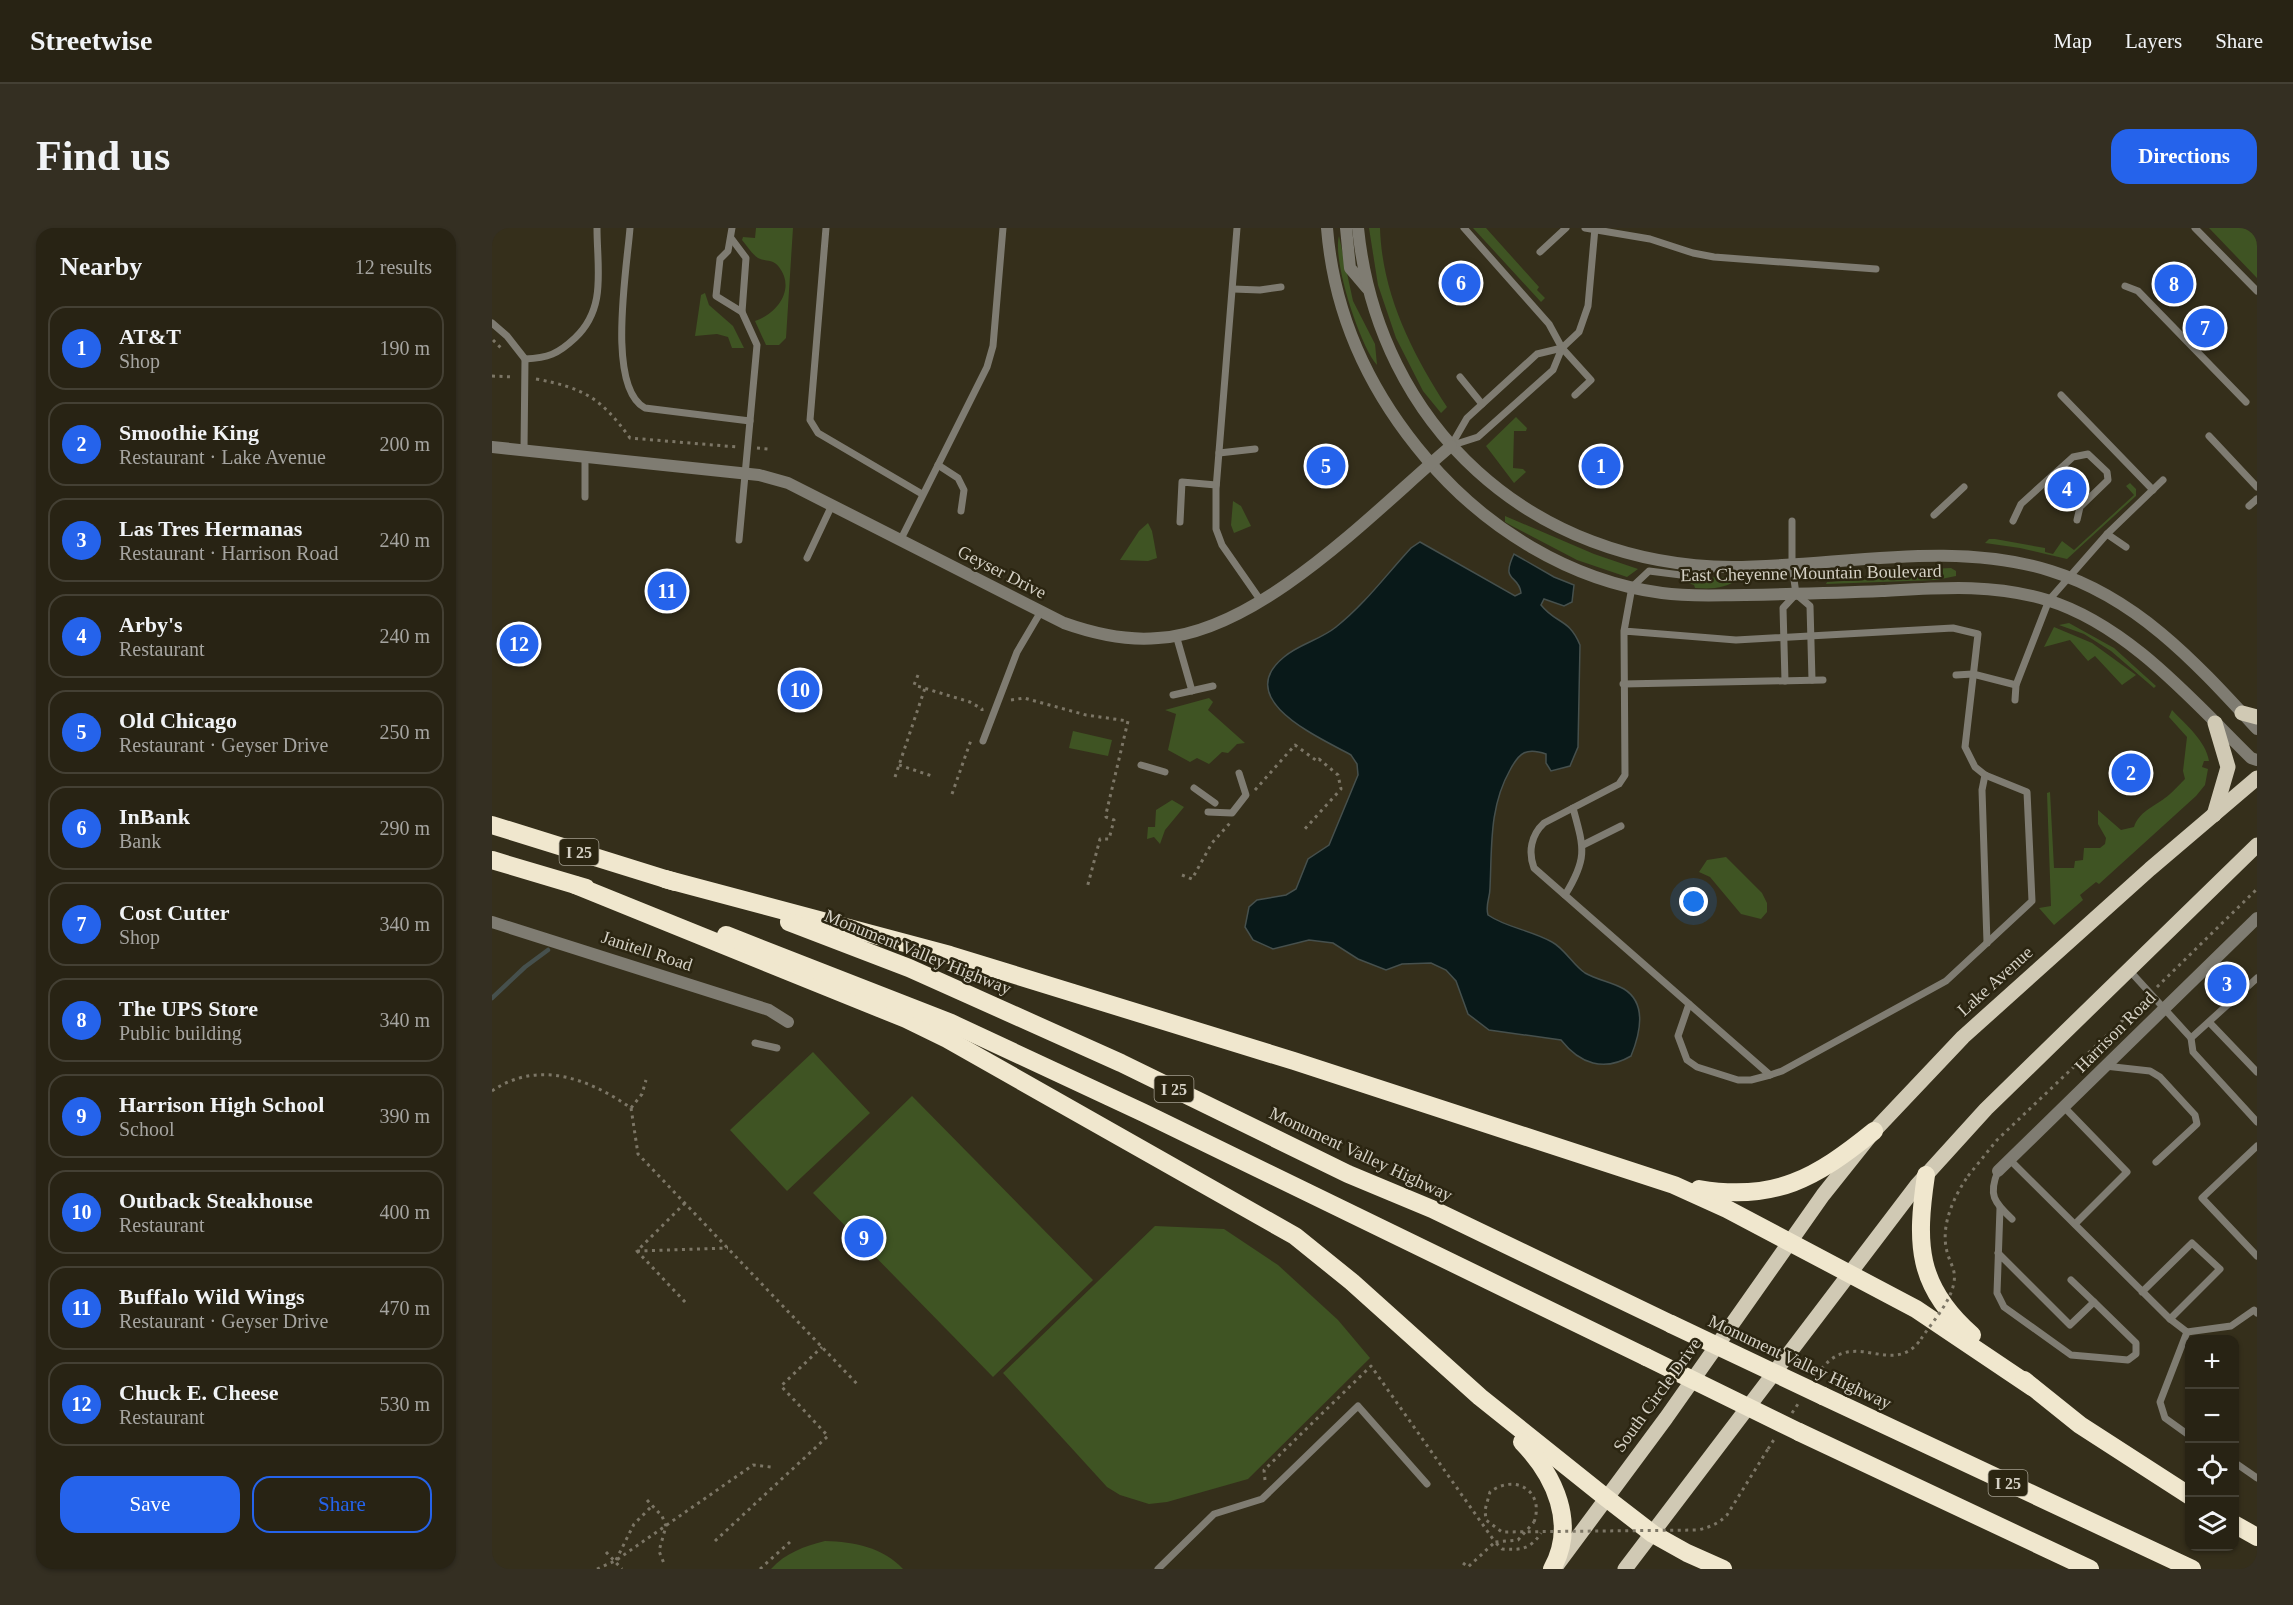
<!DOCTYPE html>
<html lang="en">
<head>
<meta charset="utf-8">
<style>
  body { margin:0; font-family:"Times New Roman",serif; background:#342f22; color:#f1f3f6 }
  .controls { position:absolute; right:18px; bottom:18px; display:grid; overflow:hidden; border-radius:12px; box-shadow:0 2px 4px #0004 }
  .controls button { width:54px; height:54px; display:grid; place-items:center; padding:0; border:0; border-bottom:2px solid #444034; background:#282314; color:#f1f3f6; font:30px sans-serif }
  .you { position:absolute; left:1202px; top:674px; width:21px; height:21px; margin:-15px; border:4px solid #fff; border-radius:50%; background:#1a73e8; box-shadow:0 0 0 9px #1a73e833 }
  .badge { display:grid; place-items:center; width:39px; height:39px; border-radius:50%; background:#2563eb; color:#fff; font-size:20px; font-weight:700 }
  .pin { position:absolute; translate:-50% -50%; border:3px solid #fff; box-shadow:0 2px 6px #0006 }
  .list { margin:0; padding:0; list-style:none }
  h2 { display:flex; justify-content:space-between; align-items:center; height:78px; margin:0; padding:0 24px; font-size:26px }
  h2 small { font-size:20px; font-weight:400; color:#a5a4a0 }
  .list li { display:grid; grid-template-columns:39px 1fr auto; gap:18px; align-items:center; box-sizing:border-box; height:84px; margin:0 12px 12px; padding:0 12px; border:2px solid #444034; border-radius:18px }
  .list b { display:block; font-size:22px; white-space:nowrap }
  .list p { margin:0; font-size:20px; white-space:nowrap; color:#a5a4a0 }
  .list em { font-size:20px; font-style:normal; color:#a5a4a0 }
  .actions { display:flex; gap:12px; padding:18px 24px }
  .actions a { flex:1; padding:14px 0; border:2px solid #2563eb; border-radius:18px; text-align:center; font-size:21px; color:#2563eb }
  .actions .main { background:#2563eb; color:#fff }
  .icon { flex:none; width:33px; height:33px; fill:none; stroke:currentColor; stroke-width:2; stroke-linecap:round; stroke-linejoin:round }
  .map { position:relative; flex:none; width:1765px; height:1341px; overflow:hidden; border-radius:18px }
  header { display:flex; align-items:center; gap:36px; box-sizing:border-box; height:84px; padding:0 30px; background:#282314; border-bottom:2px solid #444034 }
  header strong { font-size:28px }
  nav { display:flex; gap:33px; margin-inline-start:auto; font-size:21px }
  .intro { display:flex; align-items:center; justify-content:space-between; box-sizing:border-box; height:144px; padding:0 36px }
  h1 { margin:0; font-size:42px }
  .button { padding:15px 27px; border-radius:18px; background:#2563eb; color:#fff; font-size:21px; font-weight:700 }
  main { display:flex; gap:36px; padding:0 36px }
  aside { flex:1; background:#282314; border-radius:18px; box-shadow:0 2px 4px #0004 }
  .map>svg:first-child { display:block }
  .green { fill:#3f5423 }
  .water { fill:#091919; stroke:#46504d; stroke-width:1.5 }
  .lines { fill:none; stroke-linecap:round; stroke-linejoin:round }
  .stream { stroke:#46504d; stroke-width:4.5 }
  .path { stroke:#7c7666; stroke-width:3; stroke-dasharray:3 4.5; stroke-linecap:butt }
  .lane { stroke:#7f7c72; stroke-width:7 }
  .street { stroke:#7f7c72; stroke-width:12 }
  .primary { stroke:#d0c9b4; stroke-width:15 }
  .highway { stroke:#f0e7ce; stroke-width:18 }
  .path-bridge { stroke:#7c7666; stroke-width:3; stroke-dasharray:3 4.5; stroke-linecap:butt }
  .highway-bridge { stroke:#f0e7ce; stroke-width:18 }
  .labels { text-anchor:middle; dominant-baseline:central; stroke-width:5; stroke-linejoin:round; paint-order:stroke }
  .shield { fill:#2b2511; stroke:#a29d8f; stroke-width:1.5 }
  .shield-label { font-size:16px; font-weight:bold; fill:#d5d1c5 }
  .street-label { font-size:18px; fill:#d5d1c5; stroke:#2b2511 }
</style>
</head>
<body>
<header>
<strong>Streetwise</strong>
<nav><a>Map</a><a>Layers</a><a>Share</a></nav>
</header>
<div class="intro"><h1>Find us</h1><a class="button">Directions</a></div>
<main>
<aside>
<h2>Nearby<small>12 results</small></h2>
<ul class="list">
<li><span class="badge">1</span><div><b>AT&amp;T</b><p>Shop</p></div><em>190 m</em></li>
<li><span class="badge">2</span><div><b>Smoothie King</b><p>Restaurant · Lake Avenue</p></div><em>200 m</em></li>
<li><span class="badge">3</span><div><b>Las Tres Hermanas</b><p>Restaurant · Harrison Road</p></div><em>240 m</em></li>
<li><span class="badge">4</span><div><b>Arby's</b><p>Restaurant</p></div><em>240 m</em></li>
<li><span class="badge">5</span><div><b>Old Chicago</b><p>Restaurant · Geyser Drive</p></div><em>250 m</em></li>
<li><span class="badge">6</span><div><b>InBank</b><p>Bank</p></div><em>290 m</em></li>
<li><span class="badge">7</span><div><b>Cost Cutter</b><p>Shop</p></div><em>340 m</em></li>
<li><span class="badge">8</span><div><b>The UPS Store</b><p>Public building</p></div><em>340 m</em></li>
<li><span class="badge">9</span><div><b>Harrison High School</b><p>School</p></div><em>390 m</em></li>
<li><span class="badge">10</span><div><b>Outback Steakhouse</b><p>Restaurant</p></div><em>400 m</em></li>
<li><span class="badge">11</span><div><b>Buffalo Wild Wings</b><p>Restaurant · Geyser Drive</p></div><em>470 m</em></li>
<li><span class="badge">12</span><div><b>Chuck E. Cheese</b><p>Restaurant</p></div><em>530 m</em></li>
</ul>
<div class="actions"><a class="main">Save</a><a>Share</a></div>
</aside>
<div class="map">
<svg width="1765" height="1341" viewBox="0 0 1765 1341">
  <rect width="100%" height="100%" fill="#352f1b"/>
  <!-- green -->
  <g class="green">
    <path d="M 264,0 L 301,0 L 294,110 L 287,117 L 274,117 L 263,93 C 285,86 304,61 287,39 C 281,31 273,34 266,30 C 260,26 255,18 250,12 L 251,9 L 263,10 Z"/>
    <path d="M 877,0 L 888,0 C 890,66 920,125 955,179 L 949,185 L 931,163 L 904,110 L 886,57 Z"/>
    <polygon points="981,0 994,0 1047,59 1045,62 1053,70 1049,74"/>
    <polygon points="1717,0 1765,0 1765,50"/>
    <path d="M 847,8 L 861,73 L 883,116 L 885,137 C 868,118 840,32 847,8 Z"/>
    <polygon points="213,65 217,77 241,98 252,120 240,120 236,109 225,106 203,108 209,67"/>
    <polygon points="1024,189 1035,200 1034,203 1022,203 1021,240 1031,241 1034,244 1022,255 994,218"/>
    <polygon points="1638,255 1644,261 1644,268 1575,331 1528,320 1493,315 1497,311 1503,311 1553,320 1553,324 1561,326 1570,313 1582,322 1642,267 1634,258"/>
    <polygon points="741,273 749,278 759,298 742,305 739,297"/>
    <polygon points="1013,288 1102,326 1146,341 1135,349 1085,332 1020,298 1013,294"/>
    <polygon points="656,295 660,303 665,330 656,333 628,332 647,303"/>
    <polygon points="1459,340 1464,343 1464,348 1444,352 1334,356 1335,354 1384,351 1414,342"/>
    <path d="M 1223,349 L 1247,350 C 1234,361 1220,361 1203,360 L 1202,357 L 1196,355 Z"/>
    <polygon points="1577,395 1622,420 1664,458 1662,460 1619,423 1592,406 1567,397"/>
    <polygon points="1562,399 1600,415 1644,447 1630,457 1603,428 1596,433 1578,412 1552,419"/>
    <polygon points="717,470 721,474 716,482 753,515 745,516 736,525 730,524 717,536 705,530 698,534 676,522 684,486 673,482"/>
    <path d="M 1680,482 C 1693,496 1714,513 1717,533 L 1712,533 L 1710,539 L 1716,541 L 1713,557 L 1704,568 L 1607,656 L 1604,654 L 1588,667 L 1591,672 L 1562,697 L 1547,680 L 1559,678 L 1555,565 L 1558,564 L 1562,640 L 1582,640 L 1583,633 L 1591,632 L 1592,620 L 1608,620 L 1613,616 L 1614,610 L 1606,596 L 1606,582 L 1629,602 L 1642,599 C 1647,584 1661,579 1673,570 C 1677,568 1689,555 1693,551 L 1691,543 L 1695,509 L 1677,489 Z"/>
    <polygon points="581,503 620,512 616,528 577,520"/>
    <polygon points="680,572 692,579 673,602 668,616 662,609 655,611 656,599 663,599 664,582"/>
    <polygon points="1234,629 1270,665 1275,675 1275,684 1269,691 1249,686 1218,649 1207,644 1215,632"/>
    <polygon points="321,824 378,885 295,963 238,902"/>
    <polygon points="420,868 601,1052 501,1149 321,965"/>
    <polygon points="663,998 732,1001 786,1037 846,1092 878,1130 756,1251 675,1274 657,1276 628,1267 615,1259 511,1145"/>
    <path d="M 333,1313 C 363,1314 390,1319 411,1341 L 279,1341 C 293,1325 313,1318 333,1313 Z"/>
  </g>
  <!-- water -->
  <path class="water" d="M 928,314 L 1023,368 L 1029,365 C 1027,346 1008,355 1022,326 L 1062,349 L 1082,357 L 1080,374 L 1072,378 L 1052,371 L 1049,377 C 1064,396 1077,390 1088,417 L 1086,519 L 1078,538 L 1059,543 L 1054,535 L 1054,526 C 1034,519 1027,525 1018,542 C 997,579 1000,619 998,660 C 998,670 993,677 996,687 C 1015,700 1039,702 1060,714 C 1073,721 1081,737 1093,745 C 1105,752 1120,754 1132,761 C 1156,776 1148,806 1139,828 C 1112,844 1088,836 1069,812 L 997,802 L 976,786 L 964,753 L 954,742 L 939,735 L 910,736 L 894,742 L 866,731 L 841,715 L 817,712 L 781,721 L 761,712 L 753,699 L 757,679 L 765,672 L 794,667 L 804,661 L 816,631 L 837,617 L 866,547 L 865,536 L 859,527 C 829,510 739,472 792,429 C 807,416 828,412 844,399 C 873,376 894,347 919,320 Z"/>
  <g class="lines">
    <!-- stream -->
    <polyline class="stream" points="0,770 33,739 56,722"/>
    <!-- path -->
    <g class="path">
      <polyline points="1,112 11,122"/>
      <polyline points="0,148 22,149"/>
      <path d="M 44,151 C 92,160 109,170 138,210 L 246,219"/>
      <polyline points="265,220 276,221"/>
      <polyline points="426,447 422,457 478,474 490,481 490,483"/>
      <polyline points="519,472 532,470 594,487 636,493 614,586 614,589 622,592 617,611 608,611 595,660"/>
      <polyline points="407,537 440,548"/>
      <polyline points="403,549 433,460"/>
      <polyline points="763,562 803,517 825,533 827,531 846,547 849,561 811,603"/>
      <polyline points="460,566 479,512"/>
      <polyline points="690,647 700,651 720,615 738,595"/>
      <polyline points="1665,759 1765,661"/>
      <path d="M 0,863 C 47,831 97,851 139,880 L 146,926 L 367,1158"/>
      <polyline points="139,880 150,866 154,852"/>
      <polyline points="1476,948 1505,912 1652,772"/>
      <polyline points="193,975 145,1023 194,1075"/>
      <polyline points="145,1023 236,1020"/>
      <path d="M 1325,1147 C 1360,1094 1399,1153 1429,1111"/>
      <polyline points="1300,1185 1308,1173"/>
      <polyline points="1276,1221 1283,1210"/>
      <polyline points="773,1252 772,1242 879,1138 1003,1314 1026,1312 1042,1294"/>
      <polyline points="155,1272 170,1288 174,1298 167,1323 173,1338"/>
      <polyline points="223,1313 336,1208 289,1158 330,1119"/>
      <polyline points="114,1324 130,1341"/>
      <polyline points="124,1332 142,1296 160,1278"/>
      <path d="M 971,1335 L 976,1339 L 1003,1314 L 1010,1321 C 1028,1322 1038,1322 1049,1305"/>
      <polyline points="105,1341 123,1333 261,1237 279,1239"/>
      <polyline points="268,1341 298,1314"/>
    </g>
    <!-- lane -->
    <g class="lane">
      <path d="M 138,0 C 135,40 114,159 153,180 L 258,193"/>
      <polyline points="240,0 236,23 228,31 224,68 250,84"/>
      <polyline points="334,0 318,192 326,205 430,266"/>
      <polyline points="745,0 724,261 724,301 730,317 769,373"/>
      <polyline points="972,0 1057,96 1070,120 1099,152 1083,167"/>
      <polyline points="1093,0 1158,11 1201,25 1222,29 1384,41"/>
      <polyline points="1703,0 1765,63"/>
      <polyline points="239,10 254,30 250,84 265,117 247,312"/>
      <polyline points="1048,24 1074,0"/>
      <polyline points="1633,58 1646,63 1754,174"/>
      <polyline points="741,61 768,62 789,59"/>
      <path d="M 0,95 L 15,108 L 33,131 C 56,130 66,126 83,110 C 115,80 105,41 105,0"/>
      <polyline points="968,149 990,176"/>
      <polyline points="1569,167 1661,262"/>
      <polyline points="1717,208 1765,259"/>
      <polyline points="960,216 975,190 1045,126 1070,120"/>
      <polyline points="961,217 986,209 1061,142 1070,120 1087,104 1096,78 1103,0"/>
      <polyline points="32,222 33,131"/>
      <polyline points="727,225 763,221"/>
      <polyline points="93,229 93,269"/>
      <polyline points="446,237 466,250 472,262 469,283"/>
      <polyline points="1757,278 1765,271"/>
      <polyline points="1442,287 1472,259"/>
      <polyline points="1300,293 1300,337 1304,366 1318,378 1320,452"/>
      <polyline points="1521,293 1529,276 1581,229 1596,226 1615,244 1616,252 1588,279 1585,292"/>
      <polyline points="688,294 690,254 724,257"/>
      <polyline points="1615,306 1634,319"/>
      <polyline points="408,313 495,139 501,118 511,0"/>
      <polyline points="315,330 340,277"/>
      <path d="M 1132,403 L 1244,412 L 1461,400 L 1486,406 L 1473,519 L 1483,539 L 1493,547 L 1535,564 L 1540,673 L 1454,753 L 1290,843 L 1278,847 L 1042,640 C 1036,624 1039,607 1052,595 L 1127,556 L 1133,547 L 1132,403 L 1140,359 L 1157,343 L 1189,347 L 1204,337"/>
      <polyline points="684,407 700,463"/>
      <polyline points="1464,447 1481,446 1524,457"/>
      <polyline points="1293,453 1291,380 1304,366"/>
      <polyline points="1131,456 1331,452"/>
      <polyline points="681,467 721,458"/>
      <polyline points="1523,472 1524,457 1557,372 1615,306 1671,252"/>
      <polyline points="491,513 525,424 548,385"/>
      <polyline points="649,537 673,544"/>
      <polyline points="1493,547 1490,562 1495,715"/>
      <polyline points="702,560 723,575"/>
      <polyline points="716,584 740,585 754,567 747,545"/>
      <polyline points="1091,617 1129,598"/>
      <path d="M 1073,667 C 1096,630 1092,620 1081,580"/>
      <polyline points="1637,742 1699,810 1701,824 1765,894"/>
      <polyline points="1197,776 1186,808 1195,832 1205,839 1246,852 1259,852 1278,847"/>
      <polyline points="1718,795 1765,844"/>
      <polyline points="1699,810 1765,750"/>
      <polyline points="263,815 285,820"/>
      <polyline points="1613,838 1658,843 1668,849 1703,887 1705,896 1664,934"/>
      <polyline points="1572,879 1635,944 1583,996"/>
      <polyline points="1765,918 1710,970 1765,1028"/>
      <path d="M 1518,932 C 1572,985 1625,1038 1678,1091 L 1728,1041 L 1700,1015 L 1650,1064"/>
      <path d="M 1506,943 C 1496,967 1502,974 1520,991"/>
      <polyline points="1506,1025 1578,1097 1602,1074 1644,1115 1644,1126 1636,1132 1579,1127 1512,1079 1505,1065 1508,980"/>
      <polyline points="1579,1052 1602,1074"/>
      <polyline points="1678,1091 1695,1104 1739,1098 1762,1082 1765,1085"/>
      <polyline points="1695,1104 1668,1174 1673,1190 1698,1208"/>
      <polyline points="1742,1234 1765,1250"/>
      <polyline points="666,1341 722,1286 770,1271 866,1178 935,1256"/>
    </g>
    <!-- street -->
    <g class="street">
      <path d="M 835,0 C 842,88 877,163 934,230 C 993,300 1078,353 1170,365 C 1198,369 1226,367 1253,367 C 1299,366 1344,365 1390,363 C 1445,360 1500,355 1555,372 C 1636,397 1700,472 1759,530 L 1765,532"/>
      <polyline points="854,0 858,40 875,60"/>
      <path d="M 866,0 C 886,198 1040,338 1240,339 C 1343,339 1459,311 1559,343 C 1646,370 1705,436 1765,501"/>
      <path d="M 0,219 L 267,247 L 296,255 L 572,395 C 603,406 634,413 666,410 C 769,404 883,282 959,218"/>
      <polyline points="0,694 277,782 296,794"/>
      <polyline points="1506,943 1765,690"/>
    </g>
    <!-- primary -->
    <g class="primary">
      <polyline points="1750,485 1765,489"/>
      <polyline points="1722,587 1736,539 1723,495"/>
      <polyline points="1065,1337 1174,1190 1331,967 1382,903 1471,809 1658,641 1765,550"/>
      <polyline points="1133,1341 1425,957 1494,881 1765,617"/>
    </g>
    <!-- highway -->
    <g class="highway">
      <polyline points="0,597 183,654"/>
      <polyline points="0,632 94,660"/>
      <polyline points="173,651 458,727 802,833 1182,957 1235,981 1424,1081 1540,1159"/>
      <polyline points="83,657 414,791 455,811 803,1008 860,1054 988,1169 1113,1269 1161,1306 1195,1325 1231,1341"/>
      <polyline points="297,694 417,740 629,835 856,946 940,981 1179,1096"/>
      <polyline points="234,707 459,795 652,885 1154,1129"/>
      <path d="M 1434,947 C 1424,1015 1424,1058 1480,1107"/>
      <path d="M 1207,961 C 1283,974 1324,950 1382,903"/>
      <polyline points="1532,1152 1588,1197 1698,1268"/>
      <polyline points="1331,1168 1700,1341"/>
      <polyline points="1307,1204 1598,1341"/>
      <path d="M 1030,1214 C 1063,1248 1085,1296 1060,1341"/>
      <polyline points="1742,1296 1765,1309"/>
    </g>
    <!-- path-bridge -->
    <g class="path-bridge">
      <path d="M 1429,1111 C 1440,1094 1459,1074 1462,1054 C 1464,1043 1459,1037 1456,1027 C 1447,1000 1461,970 1476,948"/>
      <path d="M 1042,1294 C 1053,1263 1023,1245 998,1264 L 993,1282 L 994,1292 L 1010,1304 L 1206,1302 C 1218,1299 1226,1296 1235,1287 L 1276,1221"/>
    </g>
    <!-- highway-bridge -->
    <g class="highway-bridge">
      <polyline points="1179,1096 1331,1168"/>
      <polyline points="1154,1129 1307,1204"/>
    </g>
  </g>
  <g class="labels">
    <!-- shield labels -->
    <g class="shield">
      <rect x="67.5" y="611" width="39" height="26" rx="4.5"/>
      <rect x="662.5" y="848" width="39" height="26" rx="4.5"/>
      <rect x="1496.5" y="1242" width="39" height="26" rx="4.5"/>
    </g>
    <g class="shield-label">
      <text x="87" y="624">I 25</text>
      <text x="682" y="861">I 25</text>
      <text x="1516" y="1255">I 25</text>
    </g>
    <!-- street labels -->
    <g class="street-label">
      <text transform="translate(510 344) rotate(27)">Geyser Drive</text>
      <text transform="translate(1319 345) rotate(-1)">East Cheyenne Mountain Boulevard</text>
      <text transform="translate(155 723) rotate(18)">Janitell Road</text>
      <text transform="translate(426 724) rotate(22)">Monument Valley Highway</text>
      <text transform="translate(1503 753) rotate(-42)">Lake Avenue</text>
      <text transform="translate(1623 804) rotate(-45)">Harrison Road</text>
      <text transform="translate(869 926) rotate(25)">Monument Valley Highway</text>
      <text transform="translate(1308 1134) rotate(25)">Monument Valley Highway</text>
      <text transform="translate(1165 1167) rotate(-54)">South Circle Drive</text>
    </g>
  </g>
</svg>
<div class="controls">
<button>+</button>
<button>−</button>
<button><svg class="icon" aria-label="locate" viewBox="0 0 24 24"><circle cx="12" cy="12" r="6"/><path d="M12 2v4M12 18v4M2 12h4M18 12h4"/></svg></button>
<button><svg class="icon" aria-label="layers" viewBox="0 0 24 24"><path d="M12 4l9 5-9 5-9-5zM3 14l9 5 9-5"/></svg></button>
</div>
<div class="you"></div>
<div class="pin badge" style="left:1109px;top:238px">1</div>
<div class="pin badge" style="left:1639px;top:545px">2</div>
<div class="pin badge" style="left:1735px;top:756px">3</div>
<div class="pin badge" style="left:1575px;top:261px">4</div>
<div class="pin badge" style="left:834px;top:238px">5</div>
<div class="pin badge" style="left:969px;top:55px">6</div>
<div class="pin badge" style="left:1713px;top:100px">7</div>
<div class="pin badge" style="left:1682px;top:56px">8</div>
<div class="pin badge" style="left:372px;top:1010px">9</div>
<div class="pin badge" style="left:308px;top:462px">10</div>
<div class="pin badge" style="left:175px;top:363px">11</div>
<div class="pin badge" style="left:27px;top:416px">12</div>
</div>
</main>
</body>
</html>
